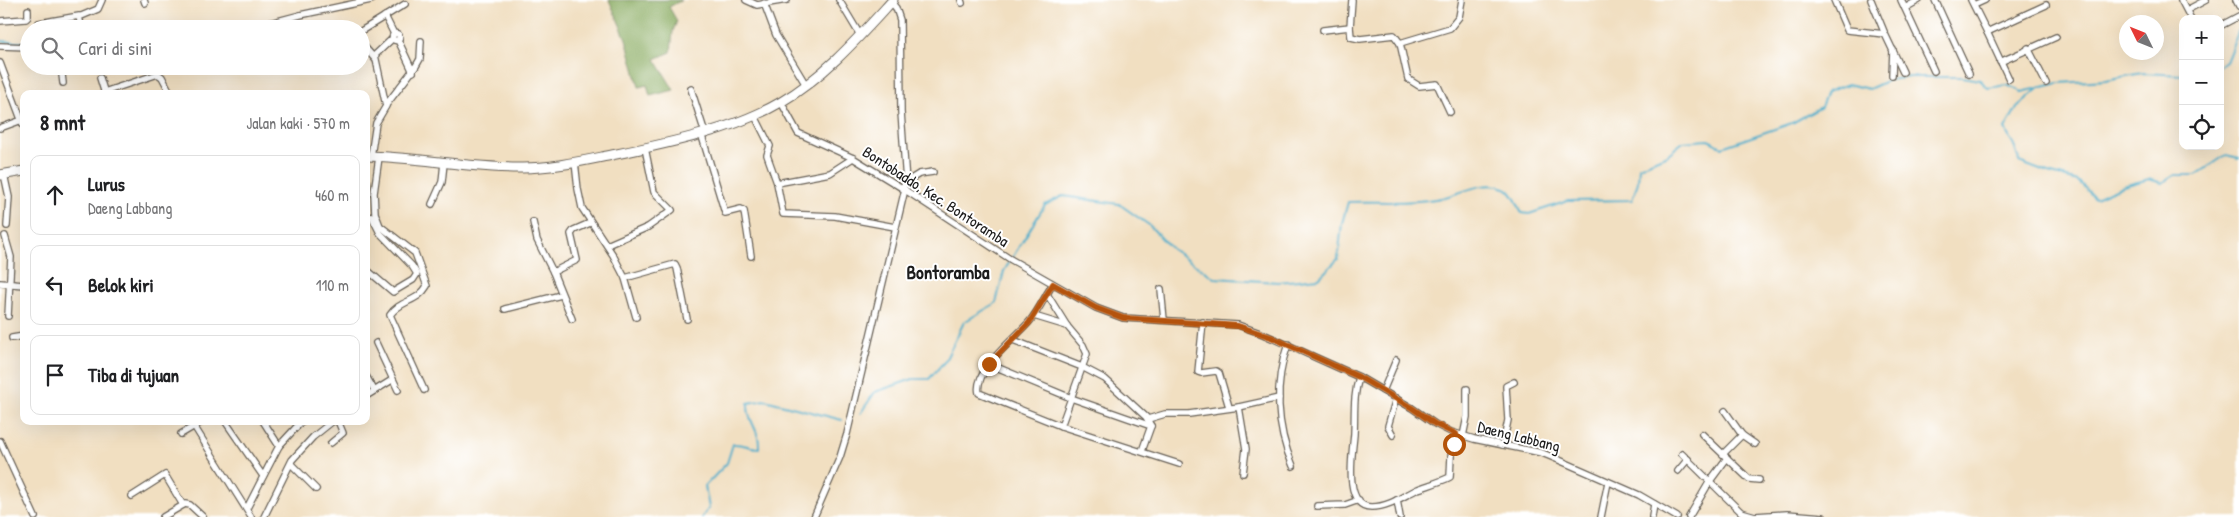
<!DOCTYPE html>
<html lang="id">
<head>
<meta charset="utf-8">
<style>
  body { margin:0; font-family:"Patrick Hand",sans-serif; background:#f2f2f2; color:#202124 }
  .controls { position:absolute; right:15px; top:15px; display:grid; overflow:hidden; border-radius:10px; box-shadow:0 5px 20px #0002 }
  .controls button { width:45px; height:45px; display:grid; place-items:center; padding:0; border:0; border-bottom:1px solid #e0e0e0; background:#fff; color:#202124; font:25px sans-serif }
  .compass { position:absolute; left:2119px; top:15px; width:45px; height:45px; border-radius:50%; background:#fff; box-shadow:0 5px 20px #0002; rotate:313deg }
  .stop { position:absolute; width:15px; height:15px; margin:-11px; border:4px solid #b45309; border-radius:50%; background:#fff }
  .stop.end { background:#b45309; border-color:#fff; box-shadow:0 1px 5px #0008 }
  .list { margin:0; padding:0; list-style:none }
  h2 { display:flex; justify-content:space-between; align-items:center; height:65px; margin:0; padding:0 20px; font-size:21px }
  h2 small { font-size:16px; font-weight:400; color:#757577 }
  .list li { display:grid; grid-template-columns:32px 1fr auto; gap:15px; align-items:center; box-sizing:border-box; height:80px; margin:0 10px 10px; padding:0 10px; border:1px solid #e0e0e0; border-radius:10px }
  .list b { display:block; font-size:19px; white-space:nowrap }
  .list p { margin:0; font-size:16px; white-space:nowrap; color:#757577 }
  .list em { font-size:16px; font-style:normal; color:#757577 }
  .icon { flex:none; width:28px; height:28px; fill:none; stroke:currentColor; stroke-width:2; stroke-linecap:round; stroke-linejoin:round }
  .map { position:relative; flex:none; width:2239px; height:517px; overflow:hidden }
  .search { position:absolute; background:#fff; box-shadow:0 5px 20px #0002; left:20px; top:20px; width:350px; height:55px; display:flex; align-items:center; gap:12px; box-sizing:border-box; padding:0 18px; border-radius:28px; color:#757577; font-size:19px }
  .panel { position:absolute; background:#fff; box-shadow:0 5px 20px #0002; left:20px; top:90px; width:350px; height:335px; border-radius:10px }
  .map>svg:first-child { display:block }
  .forest { fill:#89ab60; stroke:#52643e }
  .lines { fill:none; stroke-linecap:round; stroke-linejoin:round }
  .stream { stroke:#4caecc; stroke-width:2 }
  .street-casing { stroke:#676056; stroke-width:8 }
  .primary-casing { stroke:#676056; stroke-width:11 }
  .street { stroke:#fff; stroke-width:5.5 }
  .primary { stroke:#fff; stroke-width:9 }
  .route { stroke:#b45309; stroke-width:6 }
  .labels { text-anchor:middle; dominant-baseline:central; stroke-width:4; stroke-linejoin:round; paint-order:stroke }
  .street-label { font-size:16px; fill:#1c1c1c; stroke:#fff }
  .quarter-label { font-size:19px; font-weight:bold; fill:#1c1c1c; stroke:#fff }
</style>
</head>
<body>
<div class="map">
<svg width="2239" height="517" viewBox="0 0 2239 517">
  <rect width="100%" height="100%" fill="#fff"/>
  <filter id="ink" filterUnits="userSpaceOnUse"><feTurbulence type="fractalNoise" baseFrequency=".02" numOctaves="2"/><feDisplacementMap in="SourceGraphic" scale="10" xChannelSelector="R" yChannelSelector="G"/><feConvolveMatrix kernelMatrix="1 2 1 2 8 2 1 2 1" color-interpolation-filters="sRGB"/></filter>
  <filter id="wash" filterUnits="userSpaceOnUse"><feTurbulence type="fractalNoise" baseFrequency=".0096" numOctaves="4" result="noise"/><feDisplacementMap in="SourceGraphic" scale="20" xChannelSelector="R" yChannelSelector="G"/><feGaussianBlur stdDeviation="1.12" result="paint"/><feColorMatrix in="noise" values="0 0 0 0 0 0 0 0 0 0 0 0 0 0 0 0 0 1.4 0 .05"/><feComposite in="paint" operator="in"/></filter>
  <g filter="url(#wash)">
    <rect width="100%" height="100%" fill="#f1dfc1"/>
    <!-- forest -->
    <polygon class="forest" points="609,0 682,0 669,7 677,21 673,31 671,52 655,59 674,90 650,96 647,85 639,87 626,39"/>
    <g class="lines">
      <!-- stream -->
      <g class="stream">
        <polyline points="234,29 259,23"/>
        <polyline points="0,41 29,43"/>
        <polyline points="2220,66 2226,62 2239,30"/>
        <path d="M 2040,87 L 2017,107 L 2005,129 C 2010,140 2018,150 2019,162 L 2048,173 L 2078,181 L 2095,198 L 2123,186 L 2149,179 L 2162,183 L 2175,175 L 2196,175 L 2226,155 L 2239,158"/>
        <path d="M 860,414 L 875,392 L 913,379 L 929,379 L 945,361 L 964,322 L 996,303 L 1004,271 L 1045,205 L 1063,196 L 1119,204 L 1149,225 L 1172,249 L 1215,278 L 1278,282 L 1319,278 L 1338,259 L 1342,223 L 1348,202 C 1379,201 1410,204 1441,198 C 1461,194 1484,179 1505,188 C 1513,191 1518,205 1522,213 L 1529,214 L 1568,201 L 1632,200 L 1638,182 L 1639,167 L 1667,155 L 1683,142 L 1708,140 L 1722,147 L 1792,123 L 1821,107 L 1827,92 L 1848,84 L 1869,89 L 1889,80 L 1910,77 L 1962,77 L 1980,80 L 1988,88 L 2007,85 L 2022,92 L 2059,83 L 2106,80 L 2142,73 L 2183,75"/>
        <path d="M 702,517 L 709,508 L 705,486 L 727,463 L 733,444 C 742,443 749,448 759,448 C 760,428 747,423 748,403 L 765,400 L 842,420"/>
      </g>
    </g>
  </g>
  <g filter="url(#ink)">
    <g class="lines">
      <!-- street casing -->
      <g class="street-casing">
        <g id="street">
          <polyline points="144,0 145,3"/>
          <polyline points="746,0 757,5 787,0"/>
          <polyline points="839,0 860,35"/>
          <polyline points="961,0 962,3"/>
          <polyline points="1352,0 1350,27 1351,37 1360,39 1394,35 1400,43 1408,79 1419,86 1437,84 1450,112"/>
          <polyline points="1834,0 1847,30 1885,34 1903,72"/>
          <polyline points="1871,0 1885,34"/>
          <polyline points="1901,0 1934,71"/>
          <polyline points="1935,0 1969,74"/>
          <polyline points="1971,0 1987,32 2046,5"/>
          <polyline points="2181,0 2191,19"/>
          <polyline points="2236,0 2239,6"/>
          <polyline points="891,2 896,8 900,20 901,112 906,182 902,188"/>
          <polyline points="764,3 776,35 806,85"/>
          <polyline points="1974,5 1985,0"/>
          <polyline points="1905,8 1919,0"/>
          <polyline points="2187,10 2206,0"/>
          <polyline points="385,16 394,34"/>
          <polyline points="0,21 26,19 28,17 28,10"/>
          <polyline points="39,23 79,16"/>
          <polyline points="2220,26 2239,16"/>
          <polyline points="82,29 79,17 98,9 102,0"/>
          <polyline points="247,29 300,15 371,0"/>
          <polyline points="1323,30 1350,27"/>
          <polyline points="361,31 405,4"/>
          <polyline points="1987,32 2009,79"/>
          <circle cx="396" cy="37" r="3.5"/>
          <polyline points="398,40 413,72"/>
          <polyline points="361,43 375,59"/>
          <polyline points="1400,43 1450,28 1459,17 1462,0"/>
          <polyline points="0,46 29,47"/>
          <polyline points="2028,48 2046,83"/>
          <polyline points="2000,62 2056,37"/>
          <polyline points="0,63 24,127"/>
          <polyline points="61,66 63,83"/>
          <polyline points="1892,75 1893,50"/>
          <polyline points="100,78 105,94"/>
          <polyline points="691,89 705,133"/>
          <polyline points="104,92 158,74 162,77 171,94"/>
          <polyline points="781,102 798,133 853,158 902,188 1010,259 1096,308 1123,318 1238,325 1263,334 1359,377 1412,408 1435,424 1451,432 1474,439 1542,453 1559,460 1639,495 1677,517"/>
          <polyline points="386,105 416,66 420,59 421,41"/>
          <polyline points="755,116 770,146 767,155 777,183 830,173 853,158"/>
          <polyline points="0,128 22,120"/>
          <polyline points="701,133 725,213 741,209 744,211 751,256"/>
          <polyline points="371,156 376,123 386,106 375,55 392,39"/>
          <path d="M 379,157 L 374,193 L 375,213 L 380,226 L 415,253 L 427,286 C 418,302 400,300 390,315 L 424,390"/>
          <polyline points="575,162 578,189 582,208 613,255 625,278 636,317"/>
          <polyline points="4,174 9,197 7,226"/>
          <polyline points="906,182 919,174 933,172"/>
          <polyline points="777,183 783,214 835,216 895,227"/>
          <polyline points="432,204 442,182 444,163"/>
          <polyline points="366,216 372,217 380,233 412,266 417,274 413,280 393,292 366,269"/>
          <polyline points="533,222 537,240 553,272"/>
          <polyline points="5,236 11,257 8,316"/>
          <polyline points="607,245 648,227 672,210 654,192 645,148"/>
          <polyline points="625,278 675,264 677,268 687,319"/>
          <polyline points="0,283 24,285"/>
          <path d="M 1053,284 C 1045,296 1039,310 1030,321 C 1016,338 973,370 979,393 L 1061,426 L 1179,464"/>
          <polyline points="1161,289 1164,320"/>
          <polyline points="1047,294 1067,326 1083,345 1087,354 1061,426"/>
          <polyline points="505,309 561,295"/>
          <polyline points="1034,316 1067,326"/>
          <polyline points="572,319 553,272 577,260 571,234 574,230 590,223"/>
          <polyline points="1203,322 1198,372 1201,373 1216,371 1219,373 1229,407"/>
          <polyline points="12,338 24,336"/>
          <polyline points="1013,340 1082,367 1105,379 1146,417 1151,426"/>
          <polyline points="376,343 398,390"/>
          <path d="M 1288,344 C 1274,383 1276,427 1293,466"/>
          <polyline points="989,364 1071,398 1151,426 1142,451"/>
          <polyline points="366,376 374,390"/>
          <path d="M 1359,377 C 1353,397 1355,413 1354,434 C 1353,450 1342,508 1372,507 C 1389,507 1403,496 1418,489 C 1429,485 1440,482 1450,477 L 1451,456 L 1456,434"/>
          <polyline points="1383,391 1396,360"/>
          <polyline points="366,396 392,380"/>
          <polyline points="1239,407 1279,398"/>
          <polyline points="1725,411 1742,435 1755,444"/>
          <polyline points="1148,419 1165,414 1189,414 1239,407 1246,449 1243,473"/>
          <polyline points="225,421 263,476"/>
          <polyline points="263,421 279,446"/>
          <polyline points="194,426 251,517"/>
          <polyline points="181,434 203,421"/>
          <polyline points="1393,435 1388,426 1396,398"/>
          <polyline points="1463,436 1467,417 1467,389"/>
          <polyline points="0,441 35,517"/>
          <polyline points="331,443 343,433 338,421"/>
          <polyline points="1503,445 1508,420 1506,386 1514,382"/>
          <polyline points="1682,454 1741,512 1755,516 1787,514 1823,517"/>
          <polyline points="1723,454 1742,435"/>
          <polyline points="1727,458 1749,479 1759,480"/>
          <polyline points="291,464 316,489"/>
          <polyline points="1678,471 1688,459"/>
          <polyline points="132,496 165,475 183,505"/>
          <polyline points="1397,500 1400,517"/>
          <polyline points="1317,506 1345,505 1359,500"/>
          <polyline points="247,508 279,446 302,421"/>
          <polyline points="163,517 185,504 190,505 203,517"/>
          <polyline points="264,517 292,460 313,437 333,421"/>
          <polyline points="814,517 840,457 847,434 905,189"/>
          <polyline points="1601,517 1608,482"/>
          <polyline points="1652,517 1654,504"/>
          <polyline points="1689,517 1710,481 1727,458 1702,434"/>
        </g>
      </g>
      <!-- primary casing -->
      <g class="primary-casing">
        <g id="primary">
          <path d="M 366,156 C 418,157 469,168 522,168 C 552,168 582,161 612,155 C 665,144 734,130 781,102 C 825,76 859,37 893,0"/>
          <polyline points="0,175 24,171"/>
        </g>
      </g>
      <!-- street -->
      <use href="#street" class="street"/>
      <!-- primary -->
      <use href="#primary" class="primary"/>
    </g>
  </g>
  <g class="lines" filter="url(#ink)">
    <!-- route -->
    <polyline class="route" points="989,364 1029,323 1053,284 1096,308 1123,318 1238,326 1271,337 1359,377 1412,408 1435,424 1456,434 1454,444"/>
  </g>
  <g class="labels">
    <!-- street labels -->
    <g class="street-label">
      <text transform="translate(936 196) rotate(33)">Bontobaddo, Kec. Bontoramba</text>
      <text transform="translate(1519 436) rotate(14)">Daeng Labbang</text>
    </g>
    <!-- quarter labels -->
    <g class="quarter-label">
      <text x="948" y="272">Bontoramba</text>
    </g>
  </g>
</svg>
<div class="controls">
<button>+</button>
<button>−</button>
<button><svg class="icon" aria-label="locate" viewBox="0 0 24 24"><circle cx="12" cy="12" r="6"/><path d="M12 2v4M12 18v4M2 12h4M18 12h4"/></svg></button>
</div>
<svg class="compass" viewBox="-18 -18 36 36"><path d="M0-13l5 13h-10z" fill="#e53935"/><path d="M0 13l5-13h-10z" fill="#757577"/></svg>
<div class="stop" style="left:1454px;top:444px"></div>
<div class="stop end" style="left:989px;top:364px"></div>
<div class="search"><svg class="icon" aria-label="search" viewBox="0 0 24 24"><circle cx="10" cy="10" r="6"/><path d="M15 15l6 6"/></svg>Cari di sini</div>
<section class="panel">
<h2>8 mnt<small>Jalan kaki · 570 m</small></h2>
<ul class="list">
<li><svg class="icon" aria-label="ahead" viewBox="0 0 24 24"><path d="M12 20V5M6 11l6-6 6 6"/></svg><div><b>Lurus</b><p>Daeng Labbang</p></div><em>460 m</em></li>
<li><svg class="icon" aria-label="left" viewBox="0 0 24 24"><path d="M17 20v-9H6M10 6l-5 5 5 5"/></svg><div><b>Belok kiri</b></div><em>110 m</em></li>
<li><svg class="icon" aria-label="arrive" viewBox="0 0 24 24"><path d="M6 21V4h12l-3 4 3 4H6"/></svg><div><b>Tiba di tujuan</b></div></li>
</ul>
</section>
</div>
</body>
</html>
